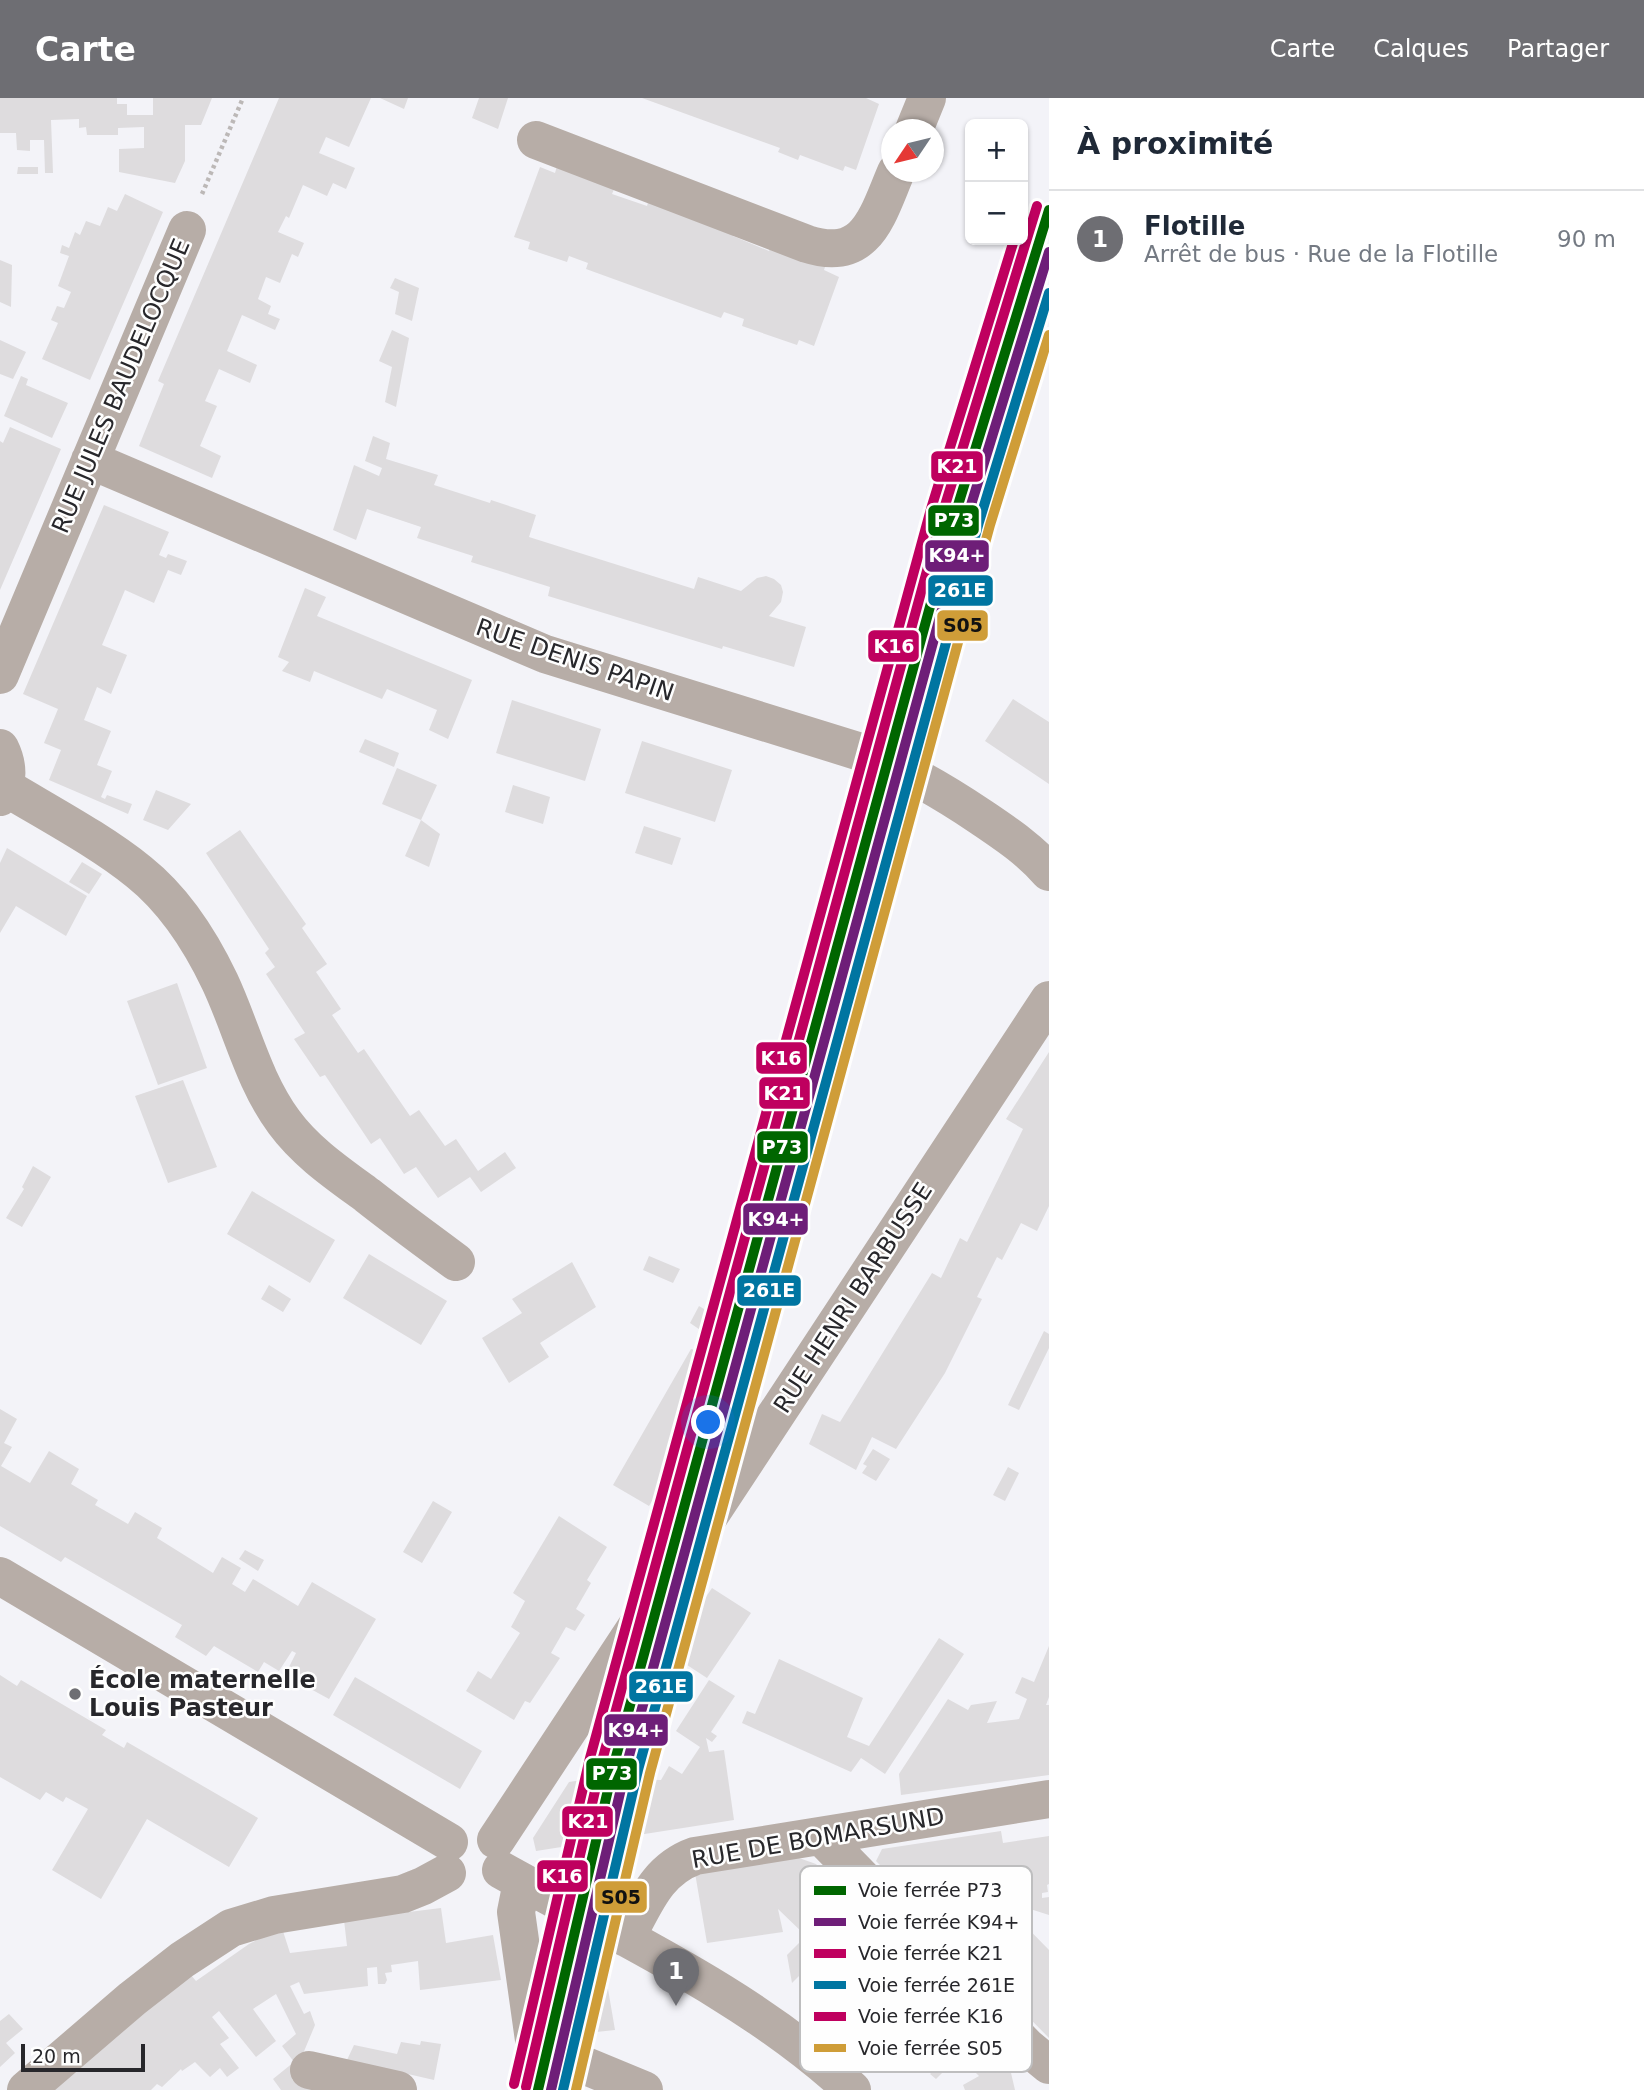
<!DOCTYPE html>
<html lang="fr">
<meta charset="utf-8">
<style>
body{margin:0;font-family:"DejaVu Sans",sans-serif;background:#f6f6f7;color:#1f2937}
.controls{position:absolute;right:21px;top:21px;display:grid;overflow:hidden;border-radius:10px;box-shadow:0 2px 5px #0004}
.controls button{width:63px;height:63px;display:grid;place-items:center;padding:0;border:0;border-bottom:2px solid #e0e1e3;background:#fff;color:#1f2937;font:35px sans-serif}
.compass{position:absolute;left:881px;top:21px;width:63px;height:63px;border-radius:50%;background:#fff;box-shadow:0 2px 5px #0004;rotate:235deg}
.scale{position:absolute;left:21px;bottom:18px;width:124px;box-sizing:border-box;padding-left:7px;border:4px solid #27272b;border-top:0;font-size:19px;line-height:24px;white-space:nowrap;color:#27272b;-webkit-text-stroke:5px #fefefe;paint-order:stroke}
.you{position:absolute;left:709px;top:1325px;width:24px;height:24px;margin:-18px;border:5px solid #fff;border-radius:50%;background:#1a73e8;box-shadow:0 0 0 10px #1a73e833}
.badge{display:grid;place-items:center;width:46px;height:46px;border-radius:50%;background:#6e6e73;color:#fff;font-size:23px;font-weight:700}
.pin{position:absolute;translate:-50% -58px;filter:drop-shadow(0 2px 4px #0008)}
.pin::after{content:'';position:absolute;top:37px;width:24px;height:21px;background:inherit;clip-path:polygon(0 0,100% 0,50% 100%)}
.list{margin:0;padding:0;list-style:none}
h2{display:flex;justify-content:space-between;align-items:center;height:91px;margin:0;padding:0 28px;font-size:30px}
h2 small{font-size:23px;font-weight:400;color:#747a83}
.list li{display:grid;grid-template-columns:46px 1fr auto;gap:21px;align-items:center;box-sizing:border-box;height:98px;padding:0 28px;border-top:2px solid #e0e1e3}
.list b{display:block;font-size:26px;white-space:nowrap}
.list p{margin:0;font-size:23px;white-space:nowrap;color:#747a83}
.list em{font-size:23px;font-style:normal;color:#747a83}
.map{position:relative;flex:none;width:1049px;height:1992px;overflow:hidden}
header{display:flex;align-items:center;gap:42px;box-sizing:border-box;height:98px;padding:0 35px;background:#6e6e73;color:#fff}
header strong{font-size:33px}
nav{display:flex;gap:38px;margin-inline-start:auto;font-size:24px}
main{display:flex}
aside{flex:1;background:#fff}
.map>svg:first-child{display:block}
.building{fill:#dedcde;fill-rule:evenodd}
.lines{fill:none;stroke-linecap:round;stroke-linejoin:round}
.path{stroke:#bcb8b7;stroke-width:4.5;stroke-dasharray:3.5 3.5;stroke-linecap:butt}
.minor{stroke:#b7ada7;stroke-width:38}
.rail-1-casing{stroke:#fefefe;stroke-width:16}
.rail-2-casing{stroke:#fefefe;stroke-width:16}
.rail-3-casing{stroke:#fefefe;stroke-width:16}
.rail-4-casing{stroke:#fefefe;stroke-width:16}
.rail-5-casing{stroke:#fefefe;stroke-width:16}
.rail-6-casing{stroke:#fefefe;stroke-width:16}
.rail-1{stroke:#060;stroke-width:10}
.rail-2{stroke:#6e1e78;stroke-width:10}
.rail-3{stroke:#bf005f;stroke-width:10}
.rail-4{stroke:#0075a1;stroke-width:10}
.rail-5{stroke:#bf005f;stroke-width:10}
.rail-6{stroke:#cf9d38;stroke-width:10}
.poi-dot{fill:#6e6e73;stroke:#fefefe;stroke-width:2.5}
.labels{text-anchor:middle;stroke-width:5;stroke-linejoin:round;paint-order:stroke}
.street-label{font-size:24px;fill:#27272b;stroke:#fefefe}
.poi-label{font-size:24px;font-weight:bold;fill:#27272b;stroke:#fefefe;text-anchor:start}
.key{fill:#fefefe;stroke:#bebebf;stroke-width:2}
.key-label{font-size:19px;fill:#27272b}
.line-badge{stroke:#fefefe;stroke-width:2.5}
.badge-label{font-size:19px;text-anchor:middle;font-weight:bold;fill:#fff}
.pale-badge-label{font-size:19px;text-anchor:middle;font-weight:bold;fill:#111}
</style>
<header>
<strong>Carte</strong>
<nav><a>Carte</a><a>Calques</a><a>Partager</a></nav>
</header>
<main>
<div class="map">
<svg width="1049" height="1992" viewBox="0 0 1049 1992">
<rect width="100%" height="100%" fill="#f3f3f8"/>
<!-- building -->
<path class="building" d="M0,0h117v6h10v11h26v-17h59l-11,27h-16v36l-10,22 -56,-11v-23l25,-1v-21l-26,1v7h-31l-1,-8 -7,1v-9l-28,1 2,53h-8l-1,-33h-14v11l-13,-1 -1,-17h-16z
M279,0h92l-22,49 -23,-10 -7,16 36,15 -9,21 -13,-6 -6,13 -24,-11 -14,33 -3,-2 -8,16 26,11 -6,14 -6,-3 -12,29 -14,-6 -8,22 13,7 -3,8 12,5 -5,11 -33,-15 -15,36 30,14 -7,18 -31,-14 -14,32 12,5 -17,40 21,10 -9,22 -73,-32 25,-62 -6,-3z
M380,0h28l-4,11z
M479,0h29l-10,31 -26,-11z
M642,0h224l13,6 -23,66 -11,-4 -2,5 -43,-16 -2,5 -20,-8 2,-4z
M557,68l58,21 -3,7 35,12 2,-7 85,31 -1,6 36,15 2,-6 55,19 -2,6 15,7 -25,69 -15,-6 -2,5 -55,-19 2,-7 -20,-7 -3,6 -135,-49 2,-6 -19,-7 -2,6 -39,-13 2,-7 -16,-5 26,-70 15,6z
M18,69h20v7h-21z
M125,96l38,18 -73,168 -48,-21 16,-36 -7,-3 6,-14 7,2 7,-16 -13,-6 11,-30 -9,-3 2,-8 7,3 6,-16 5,3 6,-14 14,5 8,-19 9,4z
M0,162l12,5 -1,42 -11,-5z
M395,180l24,10 -7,33 -17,-7 4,-22 -9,-4z
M392,232l17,8 -13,69 -11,-5 7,-35 -13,-6z
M0,242l26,12 -13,27 -13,-5z
M21,278l7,3 -2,6 42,18 -16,35 -48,-22z
M10,329l51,22 -61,141v-149l3,2z
M373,338l17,7 -4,16 52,16 -4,10 56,18 1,-3 45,15 -7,22 165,52 4,-12 43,14 16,-13 9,-2 8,3 7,6 2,7 -2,10 -12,14 37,11 -12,40 -71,-21 -1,3 -174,-53 2,-9 -79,-25 2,-6 -56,-18 4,-11 -54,-18 -11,31 -23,-10 21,-65 25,11 3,-8 -17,-7z
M104,407l65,27 -10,23 7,3 2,-4 19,7 -6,14 -13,-5 -14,33 -29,-13 -23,55 25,10 -16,39 -14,-7 -13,33 27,11 -14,34 15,6 -11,26 4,2 2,-4 25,9 -4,10 -79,-34 12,-30 -17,-7 14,-34 -35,-15z
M305,490l21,9 -9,19 155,64 -24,59 -19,-9 8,-20 -50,-21 -5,10 -68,-28 -4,11 -28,-11 7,-9 -11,-5z
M1013,601l36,23v62l-64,-43z
M512,602l89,29 -16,52 -89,-28z
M365,641l34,14 -5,14 -35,-15z
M642,643l90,29 -17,52 -90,-29z
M397,670l40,17 -16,35 -39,-16z
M513,687l37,12 -7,27 -38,-12z
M156,692l35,14 -23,26 -25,-10z
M421,722l19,14 -11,33 -24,-11z
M644,728l37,12 -9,27 -37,-12z
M240,732l66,94 -4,4 25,36 -11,8 25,37 -9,6 26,38 6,-4 46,67 9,-6 26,36 11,-7 22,32 27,-19 11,16 -35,24 -11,-15 -32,21 -22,-31 -12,7 -24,-36 -9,6 -46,-69 -5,2 -26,-38 11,-6 -39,-59 9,-7 -10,-14 4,-4 -63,-96z
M7,750l80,48 -21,40 -50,-30 -16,27v-70z
M82,764l20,12 -13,20 -20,-12z
M177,885l30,85 -49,17 -31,-84z
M1049,954v154l-12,25 -16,-8 -19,37 -5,-3 -20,40 5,2 -37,74 -49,76 -24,-12 -16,33 -47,-26 13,-30 18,8 92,-149 9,5 19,-40 7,4 56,-113 -17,-10z
M183,982l34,87 -49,16 -33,-87z
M33,1068l18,11 -29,50 -16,-9 18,-29 -2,-2z
M252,1093l83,49 -25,43 -83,-49z
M369,1156l78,47 -26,44 -78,-47z
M649,1158l31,13 -7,14 -30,-13z
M572,1164l24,45 -56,36 9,14 -40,26 -27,-45 40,-25 -10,-14z
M759,1168l33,20 -36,55 -27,-17 -11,18 -28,-19 9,-17 10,6 24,-37 14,9z
M269,1187l22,14 -8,13 -22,-13z
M1044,1233l5,3v14l-30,62 -11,-5z
M691,1251l45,12 -87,145 -36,-21z
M0,1311l17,10 -13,24 8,4 -11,19 29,17 19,-32 30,18 -8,15 27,16 -3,5 33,19 7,-12 27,16 -5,10 56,35 9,-16 19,11 -9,16 13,8 8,-13 45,27 14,-24 64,37 -47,80 -44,-24 11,-22 -4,-2 -13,20 -15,-9 -6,10 -44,-26 -8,10 -31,-19 7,-12 -117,-68 -4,5 -61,-36z
M873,1351l17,10 -14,22 -14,-8 5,-7 -4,-2z
M1008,1369l11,6 -14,28 -12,-6z
M433,1403l19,11 -30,51 -19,-11z
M559,1418l48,31 -20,33 4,3 -15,26 9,6 -10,16 -9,-4 -15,26 9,5 -30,45 -5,-2 -11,19 -48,-29 12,-20 13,8 29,-46 -9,-6 14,-26 -12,-8z
M245,1452l19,10 -6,11 -19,-12z
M712,1490l39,25 -44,65 -43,-28 10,-14 4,2z
M939,1540l25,16 -79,120 -24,-16 -10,14 -109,-49 5,-12 8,3 24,-55 84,39 -16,39 22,9z
M1049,1548v51l-3,8h3v70l-148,20 -2,-21 49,-75 20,11 3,-5 26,-4 -10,22 32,-4 8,-20 -12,-6 7,-16 12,5z
M0,1577l17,11 4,-6 85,50 -4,5 22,13 3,-6 131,76 -29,49 -82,-48 -46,80 -49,-29 36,-61 -22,-12 -3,5 -17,-10 -6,8 -40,-23z
M355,1579l127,74 -22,38 -127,-74z
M709,1582l26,16 -24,36 6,4 -5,6 -6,-4 3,14 15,-2 10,70 -198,31 -3,-13 36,-56 53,-8 1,5 38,1 8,-14 13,8 18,-27 -24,-16z
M1001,1733l2,12 46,-7v48l-2,1 1,7 -6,1v5l7,-1v18l-47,-15 3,-3 -3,-19 -25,2 -11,11 23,22 12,-12 48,49v88l-136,-138 6,-6 -1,-8 -15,3 -27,-28 6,-12zM957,1770l2,13 -6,-3 -8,8 -8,-8 3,-3 5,2v-8z
M799,1760l17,6 107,109 -39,40 -32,-31 -3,4 -17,-17 4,-5 -13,-12 -31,31 -5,-28 19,-19 -28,-27 5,23 -76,11 -12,-70z
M441,1810l5,35 47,-8 8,45 -81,10 -2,-29 -27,4 1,7 -7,1 2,7 -2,4h-7l-1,-17 -10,1 1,18 -64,8 -5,-12 -9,4 14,28 6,-3 5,14 -23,55 41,10h-52l-8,-11 21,-17 -12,-16 14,-12 -20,-40 -23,15 23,32 -20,16 -37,-46 -7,6 17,21 -9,6 19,24 -12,9 -7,-9 -10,9 -15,-15 -13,9 -1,-2 -19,18 -5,-3 -6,6h-99l133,-122 11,13 53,-37 33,-16 8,25 57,-7 -3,-26z
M607,1885l8,47 -66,7 -11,-43z
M940,1892l68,70 7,30h-50l-2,-5 16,-9 -25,-25 -11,10 -8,-8 -13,12 -5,-5 12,-12 -23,-24z
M9,1916l14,15 -17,14 9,10 -15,14v-46z
M421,1943l20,3 -7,36 -87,-20 7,-15 43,9 4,-12 19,3z
M943,1963l6,5 -13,13 -6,-5z"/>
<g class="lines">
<!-- path -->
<path class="path" d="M202,96l41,-96"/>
<!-- minor -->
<path class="minor" d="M914,32l13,-32
M536,42l271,104c60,19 70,-28 89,-72
M90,362l455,194 322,100c41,17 77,38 114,63 25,17 48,32 68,55
M0,577l187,-445
M0,650c8,16 9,32 0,49
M5,689c43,26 96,54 134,85 35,28 62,70 81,110 22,47 33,98 64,140 22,30 53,51 83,73 29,23 59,45 89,67
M0,1478l449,266
M822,1739l205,210 22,18
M496,1742l553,-840
M501,1772c120,67 250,126 351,220
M522,1784l-6,30 25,178
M626,1840c19,-34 30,-68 69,-82l354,-57
M535,1947l109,45
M309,1972l89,20
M26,1992l106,-91 50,-39 49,-32 43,-13 129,-21 20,-8 24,-13"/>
<!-- rail-1 casing -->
<g class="rail-1-casing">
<path id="rail-1" d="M538,1992l76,-326 341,-1249 94,-305"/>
</g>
<!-- rail-2 casing -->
<g class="rail-2-casing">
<path id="rail-2" d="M551,1992l75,-323 341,-1249 82,-266"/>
</g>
<!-- rail-3 casing -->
<g class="rail-3-casing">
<path id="rail-3" d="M526,1989l76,-326 341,-1249 94,-306"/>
</g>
<!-- rail-4 casing -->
<g class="rail-4-casing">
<path id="rail-4" d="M563,1992l75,-320 341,-1248 70,-229"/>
</g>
<!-- rail-5 casing -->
<g class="rail-5-casing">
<path id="rail-5" d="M514,1986l76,-326 341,-1249 83,-269"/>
</g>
<!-- rail-6 casing -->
<g class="rail-6-casing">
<path id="rail-6" d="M576,1992l74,-317 340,-1248 59,-190"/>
</g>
<!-- rail-1 -->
<use href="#rail-1" class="rail-1"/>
<!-- rail-2 -->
<use href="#rail-2" class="rail-2"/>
<!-- rail-3 -->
<use href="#rail-3" class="rail-3"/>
<!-- rail-4 -->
<use href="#rail-4" class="rail-4"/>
<!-- rail-5 -->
<use href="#rail-5" class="rail-5"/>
<!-- rail-6 -->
<use href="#rail-6" class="rail-6"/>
</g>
<!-- markers -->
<circle class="poi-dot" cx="75" cy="1596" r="7"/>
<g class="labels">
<!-- street labels -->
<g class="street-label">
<text transform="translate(121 288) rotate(-67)" y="8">RUE JULES BAUDELOCQUE</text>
<text transform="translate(575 562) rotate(19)" y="8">RUE DENIS PAPIN</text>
<text transform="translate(853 1200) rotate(-57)" y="8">RUE HENRI BARBUSSE</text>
<text transform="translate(818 1740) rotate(-10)" y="8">RUE DE BOMARSUND</text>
</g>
<!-- poi labels -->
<g class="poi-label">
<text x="89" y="1590">École maternelle<tspan x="89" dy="28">Louis Pasteur</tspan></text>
</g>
</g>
<!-- legend -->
<rect x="800" y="1768" width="232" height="206" rx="10" class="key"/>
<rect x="814" y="1788" width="32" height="9" fill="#060"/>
<rect x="814" y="1820" width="32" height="8" fill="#6e1e78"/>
<rect x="814" y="1851" width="32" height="9" fill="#bf005f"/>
<rect x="814" y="1883" width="32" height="8" fill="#0075a1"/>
<rect x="814" y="1914" width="32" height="9" fill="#bf005f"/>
<rect x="814" y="1946" width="32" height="8" fill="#cf9d38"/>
<g class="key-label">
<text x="858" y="1799">Voie ferrée P73</text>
<text x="858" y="1831">Voie ferrée K94+</text>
<text x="858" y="1862">Voie ferrée K21</text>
<text x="858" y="1894">Voie ferrée 261E</text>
<text x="858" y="1925">Voie ferrée K16</text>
<text x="858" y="1957">Voie ferrée S05</text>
</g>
<g class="line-badge">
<rect x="930" y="352" width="54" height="33" rx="7" fill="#bf005f"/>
<rect x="927" y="406" width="53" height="33" rx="7" fill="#060"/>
<rect x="924" y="441" width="66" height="34" rx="7" fill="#6e1e78"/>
<rect x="927" y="476" width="67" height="33" rx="7" fill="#0075a1"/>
<rect x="936" y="511" width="53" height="33" rx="7" fill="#cf9d38"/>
<rect x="867" y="531" width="53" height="34" rx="7" fill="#bf005f"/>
<rect x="755" y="943" width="53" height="34" rx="7" fill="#bf005f"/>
<rect x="758" y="978" width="53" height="34" rx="7" fill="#bf005f"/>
<rect x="756" y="1032" width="53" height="34" rx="7" fill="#060"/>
<rect x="742" y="1104" width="67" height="34" rx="7" fill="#6e1e78"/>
<rect x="736" y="1176" width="66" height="33" rx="7" fill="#0075a1"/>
<rect x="628" y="1572" width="66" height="33" rx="7" fill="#0075a1"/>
<rect x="603" y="1615" width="66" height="34" rx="7" fill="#6e1e78"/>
<rect x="585" y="1659" width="53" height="34" rx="7" fill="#060"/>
<rect x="561" y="1707" width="53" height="33" rx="7" fill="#bf005f"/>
<rect x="536" y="1761" width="53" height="34" rx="7" fill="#bf005f"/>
<rect x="594" y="1782" width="54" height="34" rx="7" fill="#cf9d38"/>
</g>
<g class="badge-label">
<text x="957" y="375">K21</text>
<text x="954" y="429">P73</text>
<text x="957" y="464">K94+</text>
<text x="960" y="499">261E</text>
<text x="894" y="555">K16</text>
<text x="781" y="967">K16</text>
<text x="784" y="1002">K21</text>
<text x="782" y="1056">P73</text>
<text x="776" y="1128">K94+</text>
<text x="769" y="1199">261E</text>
<text x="661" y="1595">261E</text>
<text x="636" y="1639">K94+</text>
<text x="612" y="1682">P73</text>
<text x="588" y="1730">K21</text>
<text x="562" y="1785">K16</text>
</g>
<g class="pale-badge-label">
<text x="963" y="534">S05</text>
<text x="621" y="1806">S05</text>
</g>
</svg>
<div class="controls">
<button>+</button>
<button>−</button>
</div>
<svg class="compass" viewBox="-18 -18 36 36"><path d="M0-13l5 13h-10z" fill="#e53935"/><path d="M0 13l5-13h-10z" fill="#747a83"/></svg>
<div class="scale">20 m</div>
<div class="you"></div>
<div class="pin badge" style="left:676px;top:1908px">1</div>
</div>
<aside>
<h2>À proximité<small></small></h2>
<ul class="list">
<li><span class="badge">1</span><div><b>Flotille</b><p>Arrêt de bus · Rue de la Flotille</p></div><em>90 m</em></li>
</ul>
</aside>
</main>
